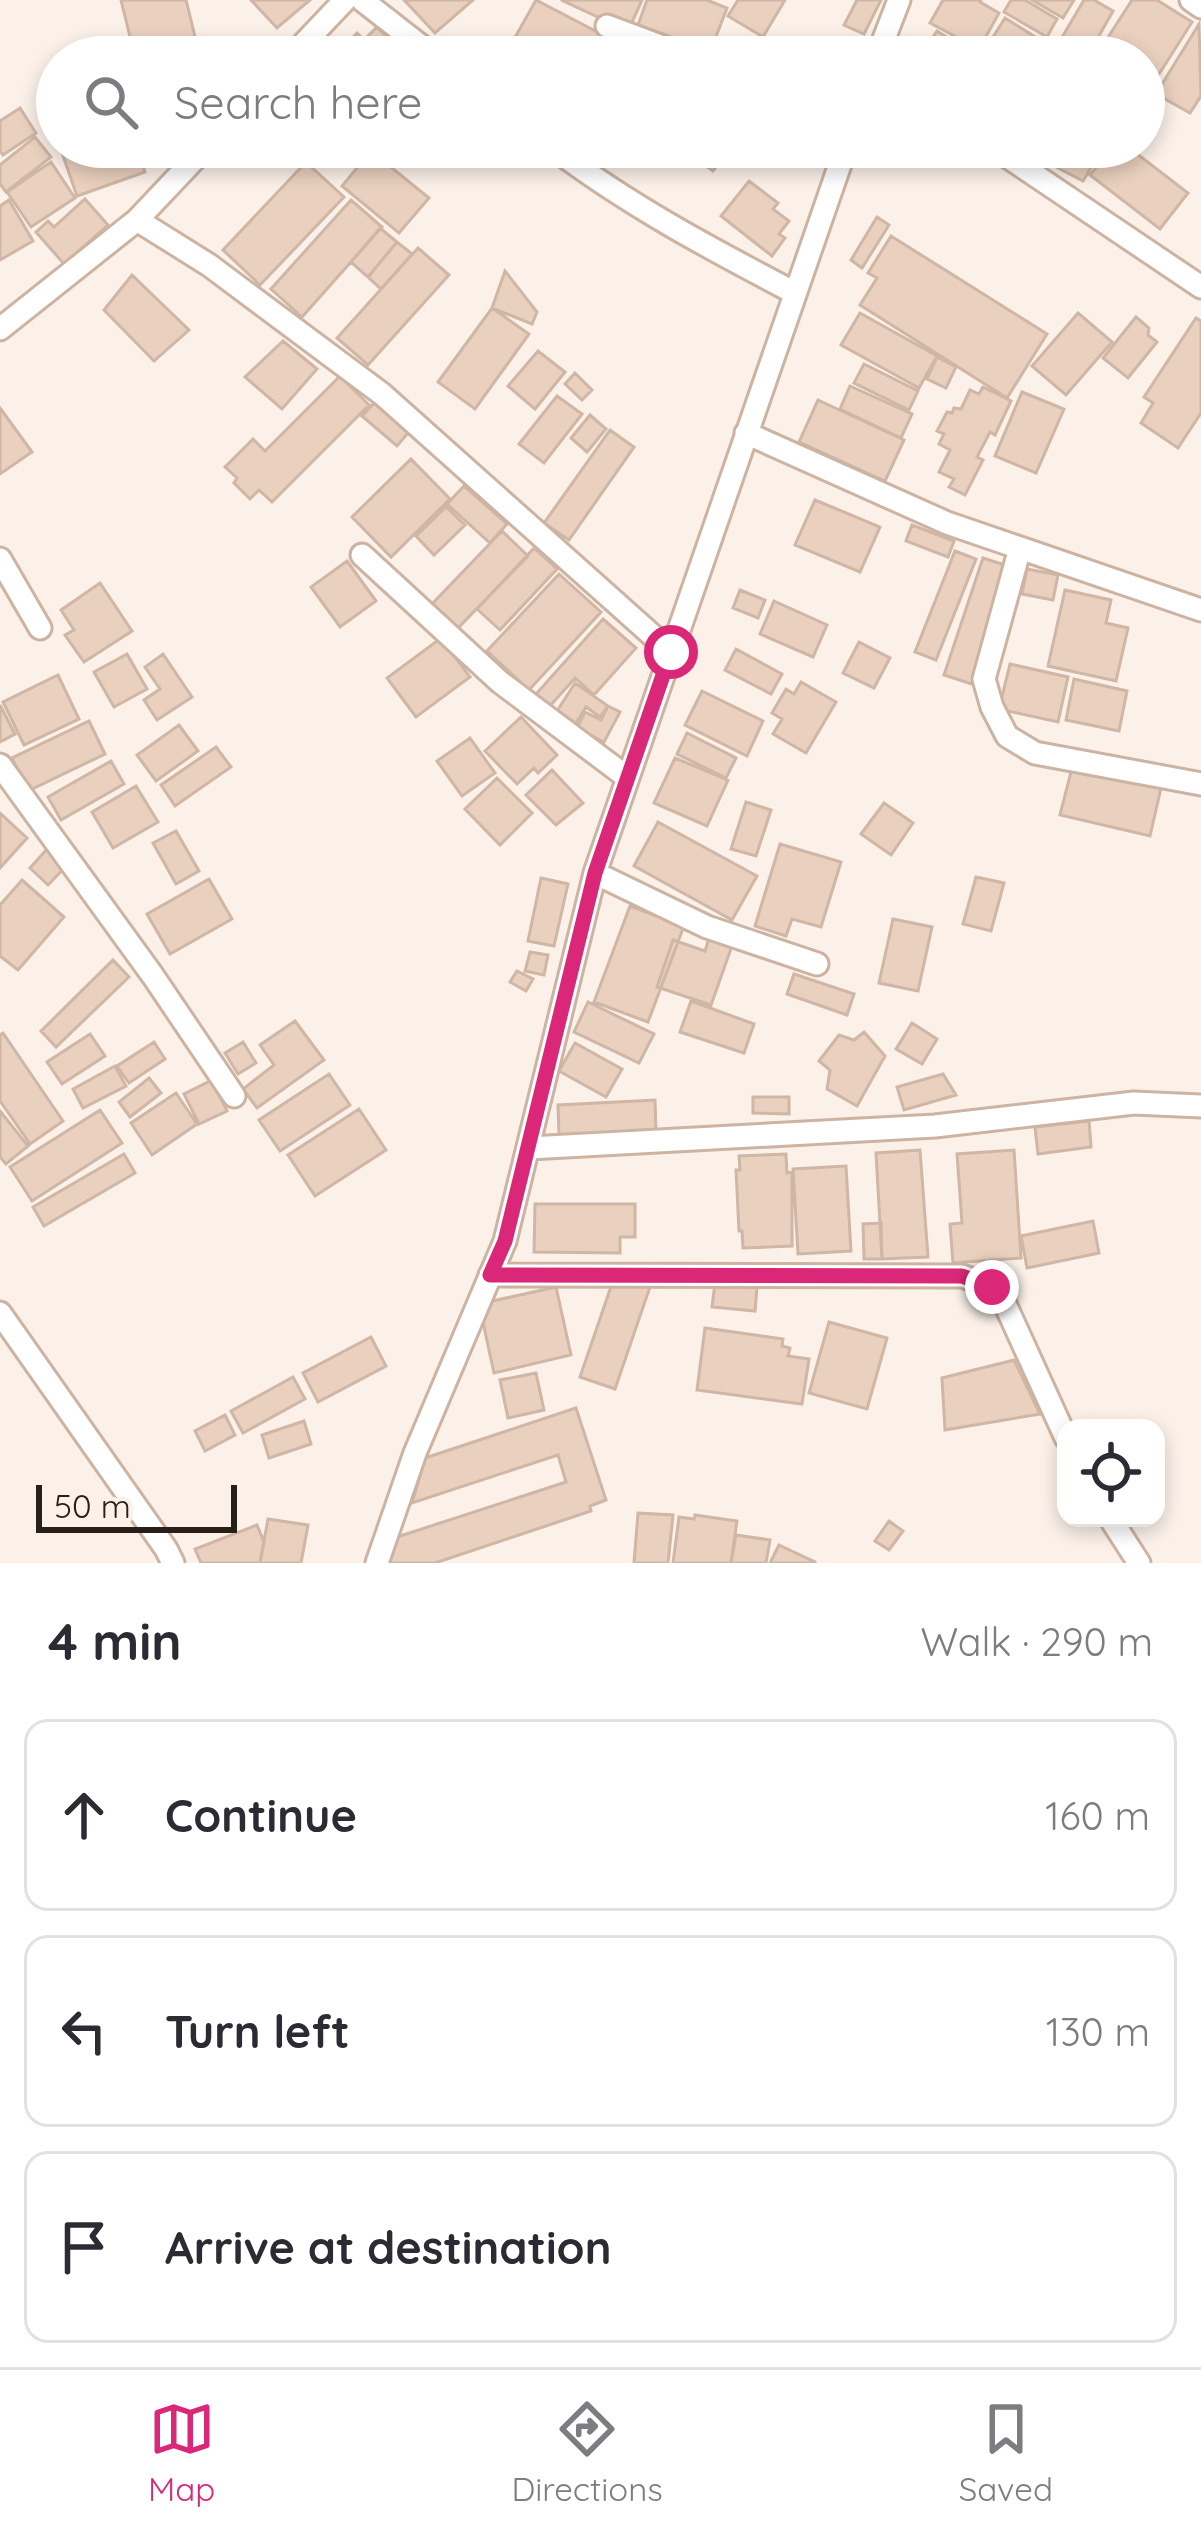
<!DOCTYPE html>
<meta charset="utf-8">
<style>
body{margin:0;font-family:Quicksand,sans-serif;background:#f2f2f3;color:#2b2b33}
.controls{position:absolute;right:36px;bottom:36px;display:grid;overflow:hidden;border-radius:24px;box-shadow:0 6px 18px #0003}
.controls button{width:108px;height:108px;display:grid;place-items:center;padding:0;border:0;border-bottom:3px solid #e1e1e2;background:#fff;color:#2b2b33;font:60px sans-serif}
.scale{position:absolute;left:36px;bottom:30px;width:201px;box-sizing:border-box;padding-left:12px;border:6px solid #281f18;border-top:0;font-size:33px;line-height:42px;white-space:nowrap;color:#281f18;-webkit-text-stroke:9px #fbf1e9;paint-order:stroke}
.stop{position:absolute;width:36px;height:36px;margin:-27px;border:9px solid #db2777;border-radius:50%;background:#fff}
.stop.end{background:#db2777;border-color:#fff;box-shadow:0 3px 12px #0008}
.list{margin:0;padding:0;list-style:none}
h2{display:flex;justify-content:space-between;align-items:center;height:156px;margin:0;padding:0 48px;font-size:51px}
h2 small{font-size:39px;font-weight:400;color:#7c7c81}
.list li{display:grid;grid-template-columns:78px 1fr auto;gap:36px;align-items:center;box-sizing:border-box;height:192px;margin:0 24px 24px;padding:0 24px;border:3px solid #e1e1e2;border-radius:24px}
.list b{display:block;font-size:45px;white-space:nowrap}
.list em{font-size:39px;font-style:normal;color:#7c7c81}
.icon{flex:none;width:66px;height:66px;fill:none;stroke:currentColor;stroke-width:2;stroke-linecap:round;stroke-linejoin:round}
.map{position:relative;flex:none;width:1201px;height:1563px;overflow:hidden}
.search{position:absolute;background:#fff;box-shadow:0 6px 18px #0003;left:36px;right:36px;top:36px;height:132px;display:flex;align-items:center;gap:30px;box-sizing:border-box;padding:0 42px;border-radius:66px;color:#7c7c81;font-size:45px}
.sheet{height:804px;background:#fff}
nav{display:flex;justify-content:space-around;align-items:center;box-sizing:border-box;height:168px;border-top:3px solid #e1e1e2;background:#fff;font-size:33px;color:#7c7c81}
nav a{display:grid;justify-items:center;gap:6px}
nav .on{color:#db2777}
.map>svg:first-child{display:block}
.building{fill:#ead0be;stroke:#cfb6a5;stroke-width:3}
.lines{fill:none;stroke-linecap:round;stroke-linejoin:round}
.street-casing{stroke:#ccb3a2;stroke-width:27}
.street{stroke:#fff;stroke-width:21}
.route{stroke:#db2777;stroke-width:15}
</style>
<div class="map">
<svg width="1201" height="1563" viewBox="0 0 1201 1563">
<rect width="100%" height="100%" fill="#fbf1e9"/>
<!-- building -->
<path class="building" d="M121,0h65l14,57h-65z
M251,0h59l-33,28z
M404,0h69l-38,33z
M536,0l69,36 -12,21h-89z
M561,0h81l-14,31z
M647,0h60l20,8 -17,44 -72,-27z
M738,0h47l-22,37 -35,-21z
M857,0h24l-17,34 -20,-9z
M943,0h38l-1,2 19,11 -20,36 -49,-26z
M1011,0h14l32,19 -10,18 -43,-25z
M1032,0h42l-11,18z
M1084,0h10l19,11 -26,46h-9l-21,-11z
M1132,0h25l35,22 -43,68 -5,-3v-30l-48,-1z
M1005,18l48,30 -6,9h-57l-7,-4z
M1199,24l2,72 -11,17 -34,-19z
M377,27l28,30h-62l-5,-5 19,-19 7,7z
M937,31l38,24 -1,2h-54z
M20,108l16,25 -33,22 -3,-4v-30z
M35,137l16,20 -45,35 -6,-8v-19z
M60,147h77l8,25 -68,24z
M688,147h43l-18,24 -28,-20z
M1070,147h33l-20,34 -25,-13z
M1112,147h16l60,46 -28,36 -70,-54z
M371,151l58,47 -30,35 -57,-47z
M51,162l24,36 -44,29 -24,-35z
M306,162l38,35 -84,88 -37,-35z
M749,181l29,22 -5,6 16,12 -10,13 6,4 -13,18 -51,-40z
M85,199l23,26 -44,39 -28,-32 12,-11 6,6z
M9,200l24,41 -33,19v-54z
M351,200l31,27 -80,90 -31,-28z
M877,217l12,8 -27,43 -11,-8z
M380,228l17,14 -29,35 -17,-15z
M891,236l156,98 -40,64 -147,-93 17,-27 -9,-5z
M397,242l15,12 -31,35 -13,-12z
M418,248l31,27 -81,90 -31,-27z
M505,271l32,41 -5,12 -40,-16z
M132,275l57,55 -35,31 -50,-51z
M492,308l37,26 -54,75 -37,-27z
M860,313l77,43 -18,32 -78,-43z
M1078,313l34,29 -46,53 -34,-29z
M1136,317l13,11 -1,7 9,7 -29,36 -25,-20z
M1196,318l5,3v92l-23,35 -37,-25 12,-20 -9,-6z
M283,341l34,28 -35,40 -37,-32z
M538,351l27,21 -30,37 -27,-23z
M937,357l19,10 -10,21 -19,-9z
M864,364l54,27 -9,19 -55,-27z
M575,373l17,17 -10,10 -17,-16z
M340,376l29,29 -97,97 -13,-12 -9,9 -16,-16 3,-5 -12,-11 28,-28 12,12z
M850,386l62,28 -11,24 -61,-29z
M983,387l28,14 -16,34 -5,-3 -13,25 6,3 -18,35 -16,-8 5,-8 -15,-7 11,-22 -11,-6 5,-10 -7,-3 10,-19 5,1 2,-5 7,1 9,-19 9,4z
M1022,392l42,17 -28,64 -41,-17z
M557,396l25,18 -38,49 -25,-19z
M818,400l86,40 -19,41 -86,-39z
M374,403l35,29 -12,14 -35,-30z
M0,408l32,44 -32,22z
M590,415l16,14 -19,23 -16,-14z
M610,430l24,17 -65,93 -25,-17z
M411,459l39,40 -59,58 -39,-40z
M464,486l43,38 -17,19 -43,-39z
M815,500l65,27 -20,45 -65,-27z
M446,507l19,18 -31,30 -18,-19z
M912,525l42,16 -6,16 -42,-16z
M502,531l26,25 -72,74 -25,-25z
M534,548l23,21 -57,61 -23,-21z
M955,551l21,8 -40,101 -21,-8z
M983,558l28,9 -39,117 -28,-9z
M347,561l29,40 -36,26 -29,-40z
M1027,569l31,6 -5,25 -31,-6z
M559,574l42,38 -72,78 -42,-39z
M100,583l32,48 -48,31 -19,-27 9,-5 -13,-20z
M740,590l25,10 -7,18 -25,-10z
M1065,590l46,10 -5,23 22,5 -12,53 -68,-15z
M774,601l53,24 -14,32 -53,-23z
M603,619l33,29 -42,47 -19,-17 -25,28 -14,-12z
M441,638l29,39 -54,40 -29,-39z
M859,642l31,16 -16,30 -31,-15z
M736,649l46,25 -11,20 -46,-24z
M127,654l20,35 -33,18 -20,-35z
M163,654l29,43 -35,23 -13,-20 16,-11 -15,-22z
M1010,664l58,13 -10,45 -59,-13z
M58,675l21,44 -55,26 -21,-43z
M1074,679l53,12 -8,40 -53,-11z
M801,682l35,20 -30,51 -33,-19 9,-15 -10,-6 14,-24 8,5z
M575,683l33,23 -8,11 -14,-10 -10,16 -19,-12z
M702,691l61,30 -16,35 -62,-31z
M0,705l15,29 -15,8z
M608,706l12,6 -16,30 -27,-14 8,-16 16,8z
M521,717l36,38 -19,18 -4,-5 -17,16 -32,-33z
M89,721l16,33 -77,37 -16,-33z
M179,725l19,26 -42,30 -19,-26z
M687,733l49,25 -10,20 -49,-24z
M470,738l25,35 -33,23 -25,-35z
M216,747l15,20 -56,39 -14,-21z
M675,758l53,22 -21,46 -53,-23z
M111,761l13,23 -63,36 -13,-23z
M1072,768l89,20 -11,48 -90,-21z
M552,770l31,33 -27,22 -30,-30z
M497,778l35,35 -32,32 -35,-36z
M136,786l22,36 -45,26 -21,-36z
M746,802l25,8 -15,46 -25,-7z
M884,803l29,20 -22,32 -30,-21z
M0,813l27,25 -27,30z
M658,822l99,54 -25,44 -98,-54z
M176,831l23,40 -23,13 -23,-41z
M780,844l61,18 -20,65 -29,-8 -6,17 -31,-10z
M48,848l19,17 -19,20 -18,-17z
M976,877l28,6 -13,48 -28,-7z
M541,878l27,6 -14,62 -26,-5z
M209,879l23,40 -62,35 -23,-40z
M22,880l42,37 -46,53 -18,-14v-51z
M630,906l54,20 -36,96 -54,-20z
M893,919l39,8 -14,64 -39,-8z
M710,935l23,8 -22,62 -54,-18 16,-47 32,11z
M530,952l18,3 -4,20 -19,-4z
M113,960l16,17 -73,70 -15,-16z
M517,971l16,8 -7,12 -16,-9z
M794,974l60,20 -7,21 -60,-21z
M691,1001l63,23 -10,29 -64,-21z
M588,1002l66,32 -15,29 -65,-31z
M295,1021l29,39 -67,48 -14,-19 31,-24 -14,-20z
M912,1023l25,16 -15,25 -26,-15z
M864,1032l21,24 -28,50 -30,-17 3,-19 -11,-9 20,-26 15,5z
M3,1033l60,88 -33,23 -30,-43v-66z
M90,1034l15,22 -43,28 -15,-22z
M154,1042l11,17 -36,24 -12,-17z
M243,1042l13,21 -18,11 -13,-21z
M575,1043l47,26 -16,28 -47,-26z
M115,1066l11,20 -43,22 -10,-19z
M329,1074l21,31 -70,46 -21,-31z
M943,1074l13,21 -52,15 -7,-23z
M149,1078l12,15 -31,24 -11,-15z
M212,1080l15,31 -28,13 -15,-30z
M176,1093l21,31 -45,31 -21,-32z
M753,1097h36v17l-36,-1z
M655,1100l1,30 -97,5 -1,-30z
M359,1109l27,41 -71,46 -27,-41z
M100,1110l22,33 -90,58 -22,-34z
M0,1111l28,35 -22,18 -6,-7z
M1089,1121l2,26 -53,7 -3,-27z
M920,1150l8,107 -46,2 -6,-106z
M1014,1150l7,108 -68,5 -3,-39 12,-1 -5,-69z
M124,1154l11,19 -91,53 -11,-19z
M786,1154l1,19 5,-1v74l-49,2 -1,-17h-3l-3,-61h4l-1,-14z
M846,1166l5,85 -53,3 -5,-85z
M535,1204h100v33h-15v16l-86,-1z
M1093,1221l6,32 -72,15 -6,-32z
M881,1223l1,36h-18l-1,-35z
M615,1275l35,12 -35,102 -35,-12z
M715,1283l42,4 -2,24 -43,-4z
M556,1287l15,68 -77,18 -15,-69z
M829,1322l58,16 -20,71 -58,-16z
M705,1328l78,11 -1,7 8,2 -2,8 21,3 -7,45 -105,-14z
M371,1337l15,29 -68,36 -15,-29z
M1014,1360l26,54 -95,16 -3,-52z
M536,1373l8,37 -36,8 -8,-38z
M293,1377l12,22 -62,34 -12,-22z
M576,1408l30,92 -16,6 1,5 -156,52h-46l5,-25 172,-56 -8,-27 -146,48 13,-45z
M225,1415l10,20 -30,16 -10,-20z
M304,1421l7,23 -42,14 -7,-23z
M638,1513l35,2 -5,48h-34z
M695,1515l42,6 -6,42h-58l6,-46 15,2z
M268,1519l40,6 -7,38h-41z
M889,1521l14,10 -14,19 -14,-9z
M257,1525l7,17 -4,21h-59l-6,-14z
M736,1535l34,5 -4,23h-35z
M779,1545l36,17v1h-45z"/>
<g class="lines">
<!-- street casing -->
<g class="street-casing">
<path id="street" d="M362,0l73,57
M1191,0l10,7
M607,26l83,31
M291,57l54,-57
M877,57l22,-57
M552,147c76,58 159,102 243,146
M993,147l208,140
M137,220l72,45 173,129 289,258
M0,329l137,-109 69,-73
M746,433l201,90 254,87
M1020,548l-36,131 8,28 15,29 28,17 166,31
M362,555l138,127 128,96
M0,559l40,69
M0,765l153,211 81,120
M595,873l112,54 110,37
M529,1148l406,-22 199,-23 67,3
M490,1275l472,1 30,11 13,17 61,134
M0,1313l166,236 7,14
M1110,1518l29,45
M377,1563l38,-110 90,-212 90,-368 251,-726"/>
</g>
<!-- street -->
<use href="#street" class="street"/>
</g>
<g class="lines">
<!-- route -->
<path class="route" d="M671,652l-76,221 -90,368 -15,34 472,1 30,11"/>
</g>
</svg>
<div class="controls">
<button><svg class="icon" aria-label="locate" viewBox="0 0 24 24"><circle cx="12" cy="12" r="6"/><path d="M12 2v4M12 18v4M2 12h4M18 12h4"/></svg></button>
</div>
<div class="scale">50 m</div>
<div class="stop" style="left:671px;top:652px"></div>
<div class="stop end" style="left:992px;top:1287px"></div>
<div class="search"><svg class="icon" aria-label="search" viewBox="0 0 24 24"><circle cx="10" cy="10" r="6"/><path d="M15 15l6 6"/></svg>Search here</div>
</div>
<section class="sheet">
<h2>4 min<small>Walk · 290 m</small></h2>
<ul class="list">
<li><svg class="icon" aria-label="ahead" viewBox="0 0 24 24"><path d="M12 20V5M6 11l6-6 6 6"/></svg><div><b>Continue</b></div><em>160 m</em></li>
<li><svg class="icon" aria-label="left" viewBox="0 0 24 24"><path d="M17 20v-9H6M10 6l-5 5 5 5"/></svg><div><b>Turn left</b></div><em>130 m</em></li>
<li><svg class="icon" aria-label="arrive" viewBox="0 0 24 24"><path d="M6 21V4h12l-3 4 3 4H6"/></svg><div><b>Arrive at destination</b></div></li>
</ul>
</section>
<nav>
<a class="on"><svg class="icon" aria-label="map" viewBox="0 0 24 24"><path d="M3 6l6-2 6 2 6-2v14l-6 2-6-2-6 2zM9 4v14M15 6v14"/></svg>Map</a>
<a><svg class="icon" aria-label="directions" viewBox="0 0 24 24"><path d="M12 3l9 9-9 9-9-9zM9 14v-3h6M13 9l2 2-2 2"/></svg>Directions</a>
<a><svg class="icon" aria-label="saved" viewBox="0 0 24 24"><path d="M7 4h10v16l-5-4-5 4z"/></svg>Saved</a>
</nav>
